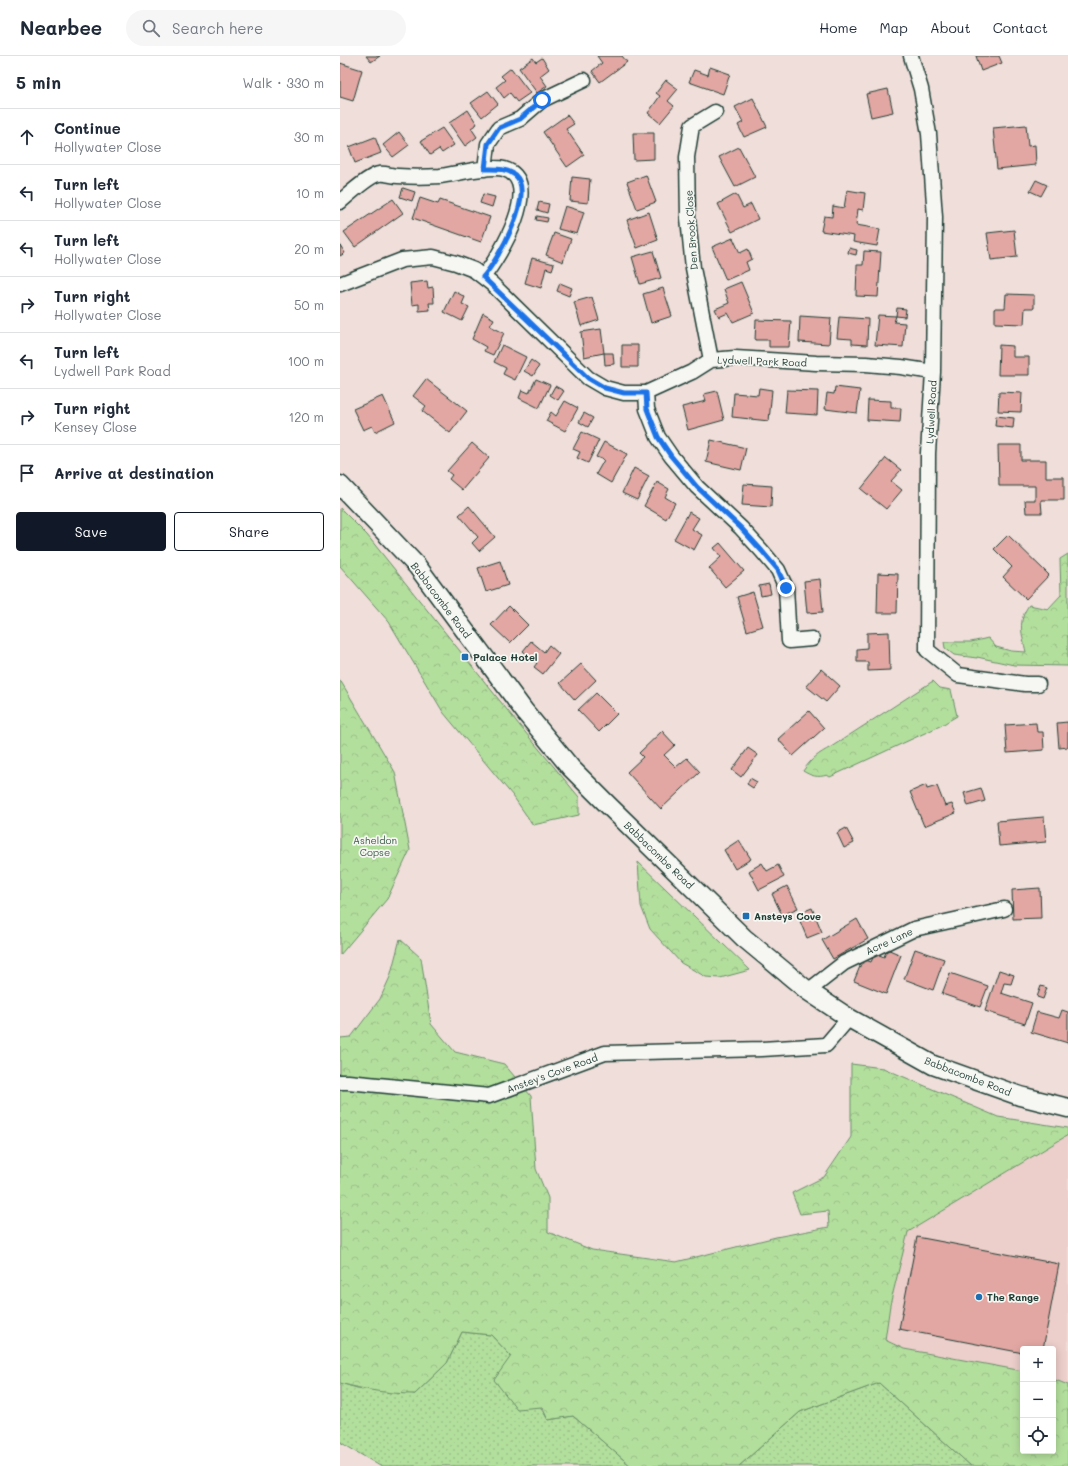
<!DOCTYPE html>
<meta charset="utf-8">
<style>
body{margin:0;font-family:Mali,sans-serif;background:#f6f6f7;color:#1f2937}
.controls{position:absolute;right:12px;bottom:12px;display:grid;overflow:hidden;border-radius:4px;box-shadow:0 2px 10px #0003}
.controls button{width:36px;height:36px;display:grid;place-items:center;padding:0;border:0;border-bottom:1px solid #e0e1e3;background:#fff;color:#1f2937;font:20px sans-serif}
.stop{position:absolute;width:12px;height:12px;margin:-9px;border:3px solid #1a73e8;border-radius:50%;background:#fff}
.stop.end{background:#1a73e8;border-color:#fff;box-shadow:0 1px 4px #0008}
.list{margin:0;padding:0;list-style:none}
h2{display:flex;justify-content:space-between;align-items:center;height:52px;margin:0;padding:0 16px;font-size:17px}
h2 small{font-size:13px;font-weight:400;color:#747a83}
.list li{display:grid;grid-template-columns:26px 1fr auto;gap:12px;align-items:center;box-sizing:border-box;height:56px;padding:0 16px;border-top:1px solid #e0e1e3}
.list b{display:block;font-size:15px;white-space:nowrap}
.list p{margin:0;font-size:13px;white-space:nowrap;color:#747a83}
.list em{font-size:13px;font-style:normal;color:#747a83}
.actions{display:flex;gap:8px;padding:12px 16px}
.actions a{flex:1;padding:9px 0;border:1px solid #111827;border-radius:4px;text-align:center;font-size:14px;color:#111827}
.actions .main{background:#111827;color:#fff}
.icon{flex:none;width:22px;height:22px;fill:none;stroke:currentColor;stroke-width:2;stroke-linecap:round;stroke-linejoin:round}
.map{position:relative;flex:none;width:728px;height:1410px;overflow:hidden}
header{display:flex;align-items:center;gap:24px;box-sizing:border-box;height:56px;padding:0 20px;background:#fff;border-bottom:1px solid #e0e1e3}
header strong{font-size:19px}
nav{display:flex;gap:22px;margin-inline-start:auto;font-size:14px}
.search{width:280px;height:36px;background:#f6f6f7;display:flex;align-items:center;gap:10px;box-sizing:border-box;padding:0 14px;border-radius:22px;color:#747a83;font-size:15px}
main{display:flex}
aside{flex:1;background:#fff}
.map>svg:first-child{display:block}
.built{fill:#ecceca}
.grass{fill:url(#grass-dots);stroke:#698e68}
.forest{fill:url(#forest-crowns);stroke:#698e68}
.building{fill:#e2a7a3;stroke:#1f3d34}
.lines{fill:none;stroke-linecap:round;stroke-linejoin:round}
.minor-casing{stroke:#1f3d34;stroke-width:17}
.major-casing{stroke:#1f3d34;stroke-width:21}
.minor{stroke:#f6f6f2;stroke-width:14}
.major{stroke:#f6f6f2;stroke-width:18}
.route{stroke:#1a73e8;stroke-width:5}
.poi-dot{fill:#1f6fb2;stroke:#f6f6f2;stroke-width:1.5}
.labels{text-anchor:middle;stroke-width:3.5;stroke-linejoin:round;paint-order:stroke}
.street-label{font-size:10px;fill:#1f3d34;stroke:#f6f6f2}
.poi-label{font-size:10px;font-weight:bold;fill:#1f3d34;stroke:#f6f6f2;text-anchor:start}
.park-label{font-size:10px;fill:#3d5d49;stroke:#f6f6f2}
</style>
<header>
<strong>Nearbee</strong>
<div class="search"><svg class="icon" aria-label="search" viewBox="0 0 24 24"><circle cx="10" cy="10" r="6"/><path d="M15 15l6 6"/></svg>Search here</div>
<nav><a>Home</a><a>Map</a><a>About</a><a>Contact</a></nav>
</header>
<main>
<aside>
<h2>5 min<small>Walk · 330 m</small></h2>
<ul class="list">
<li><svg class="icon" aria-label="ahead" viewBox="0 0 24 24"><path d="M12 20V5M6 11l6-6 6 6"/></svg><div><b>Continue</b><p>Hollywater Close</p></div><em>30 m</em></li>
<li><svg class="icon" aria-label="left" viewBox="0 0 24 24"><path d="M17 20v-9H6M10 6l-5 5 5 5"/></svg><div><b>Turn left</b><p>Hollywater Close</p></div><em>10 m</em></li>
<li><svg class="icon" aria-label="left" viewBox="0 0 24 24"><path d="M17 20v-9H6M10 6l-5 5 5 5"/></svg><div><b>Turn left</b><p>Hollywater Close</p></div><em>20 m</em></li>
<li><svg class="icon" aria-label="right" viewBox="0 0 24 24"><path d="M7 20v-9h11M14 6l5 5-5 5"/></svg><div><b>Turn right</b><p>Hollywater Close</p></div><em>50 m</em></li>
<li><svg class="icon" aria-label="left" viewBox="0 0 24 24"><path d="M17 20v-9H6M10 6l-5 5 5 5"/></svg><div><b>Turn left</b><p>Lydwell Park Road</p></div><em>100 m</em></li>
<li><svg class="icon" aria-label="right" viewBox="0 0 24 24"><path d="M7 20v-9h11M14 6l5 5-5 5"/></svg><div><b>Turn right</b><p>Kensey Close</p></div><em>120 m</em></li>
<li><svg class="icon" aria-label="arrive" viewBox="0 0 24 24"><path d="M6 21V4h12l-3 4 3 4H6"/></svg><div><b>Arrive at destination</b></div></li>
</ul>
<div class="actions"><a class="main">Save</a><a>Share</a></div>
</aside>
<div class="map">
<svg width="728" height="1410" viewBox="0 0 728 1410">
<defs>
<pattern id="grass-dots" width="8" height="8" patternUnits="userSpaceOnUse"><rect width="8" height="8" fill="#b3df9d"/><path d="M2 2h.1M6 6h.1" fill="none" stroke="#9ac088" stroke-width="1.8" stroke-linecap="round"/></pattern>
<pattern id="forest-crowns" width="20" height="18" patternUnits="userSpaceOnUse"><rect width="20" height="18" fill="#b3df9d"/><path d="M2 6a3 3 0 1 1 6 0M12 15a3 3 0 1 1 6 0" fill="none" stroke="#9ac088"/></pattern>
</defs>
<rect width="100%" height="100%" fill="#f0deda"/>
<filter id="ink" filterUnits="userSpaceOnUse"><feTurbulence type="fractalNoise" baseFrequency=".025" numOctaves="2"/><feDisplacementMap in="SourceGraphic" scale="8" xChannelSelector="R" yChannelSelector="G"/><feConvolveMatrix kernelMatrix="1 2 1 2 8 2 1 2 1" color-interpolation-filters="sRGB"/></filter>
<g filter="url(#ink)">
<!-- built -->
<path class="built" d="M728,1079v250l-15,-6v-30h-30v22l-119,-22 -19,-9 5,-35 18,-73z"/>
<!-- grass -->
<path class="grass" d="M122,1276l29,3 20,21 37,64 25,-4 58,50h-251l-40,-24v-59l17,5 58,6 32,-31z
M539,1327l92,83h-232l61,-54z"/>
<!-- forest -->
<path class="forest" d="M0,452l27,27 153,191 59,71v18l-46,10 -20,-29 -70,-84 -54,-90 -49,-56z
M728,498v112l-54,-1 -37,-8v1l-23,-3 -9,-7 -1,-6h27l17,-4 8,9 15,4 15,1c-4,-18 -9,-30 3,-47l19,4 13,-14 -1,-36z
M0,624l55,92 15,78 -23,49 -47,56z
M593,625l7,7 11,2 6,26 -17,10 -110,51 -3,-2c-9,3 -16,1 -24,-4 9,-13 15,-17 28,-24z
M298,806l112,108 -30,8 -14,-1 -25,-14 -31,-34 -9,-23z
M60,883l21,19 10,66 24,28 49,12 27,32 5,73 12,29v34l44,18 84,12 100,-25 53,-10 -1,-16 -28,3 -8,-21 32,-16 27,-40v-73l32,4 115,49 70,11v7l-160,97 -18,73 -5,35 19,9 119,22v80h30v-72l15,6v81h-97l-92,-83 -79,29 -61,54h-108l-58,-50 -25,4 -6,-13 -25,2 -23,-29 17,-24 -20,-21 -29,-3 -15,31 -32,31c-26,0 -50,-4 -75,-11v-345l11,-1 29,-38 10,-22z"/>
<!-- building -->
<path class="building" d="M26,0h14l-9,6z
M257,0h25l5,6 -27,20 -8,-11 10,-8z
M636,0h23l3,7 -21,8z
M193,2l3,4 6,-4 7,11 -9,7 7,10 -10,7 -18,-25z
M0,7l22,7 -9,31 -13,-4z
M370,11l20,7 -7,20 -34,-12 5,-12 14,5z
M171,12l19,25 -13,9 -7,-9 -6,5 -8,-11 9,-7 -4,-4z
M326,24l12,9 -10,12 6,5 -14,17 -12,-10 12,-17 -4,-3z
M548,33l5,23 -22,5 -5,-23z
M148,35l10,13 -16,13 -11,-14z
M413,42l14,29 -23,10 -6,-12 5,-3 -8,-15z
M128,54l9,14 -6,4 6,9 -12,9 -16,-23z
M227,59l7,9 -8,5 18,26 -17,12 -24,-35z
M686,69l2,21 7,-1 1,20 -39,4 -4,-41z
M102,72l12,17 -12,8 -3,-4 -9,6 -9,-14z
M59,76l10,13 -16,12 -10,-12z
M293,77h21v26l-20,1z
M35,81l6,16 -26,10 -6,-16z
M399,91l16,30 -20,10 -16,-30z
M306,119l10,27 -19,7 -10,-27z
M232,121l18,2 -2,24 -18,-2z
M696,124l11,5 -6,11 -11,-5z
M63,132l12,4 -3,9 -12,-4z
M507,134l18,3 -2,17 -5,-1 -2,16 24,4 -3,17 -24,-4 1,-6 -33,-5 3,-15 8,1 1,-11 11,2z
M143,138l12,3 -3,10 -12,-4z
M396,138l7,14 8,-4 7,15 -26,13 -14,-28z
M80,142l18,6 2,-4 50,17 -9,25 -68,-24z
M53,143l10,14 -48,34 -11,-15z
M199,146l10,2 -2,9 -10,-3z
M225,150l19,6 -7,22 -19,-5z
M309,156l9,28 -21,8 -10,-28z
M197,160l11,2 -1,4 -11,-2z
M674,174l3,27 -26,3 -4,-27z
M214,177l17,6 -8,23 -17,-7z
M393,182l7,15 8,-4 4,10 -6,3 3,8 -23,10 -14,-33z
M0,189l5,8 -5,3z
M509,192l8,2 -1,5 -8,-2z
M313,195l8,27 -21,6 -8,-27z
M524,195l17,1 -3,45 -22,-1 1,-31h6z
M192,202l22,6 -2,6 -6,-2 -5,20 -16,-5z
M87,225l1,7 5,-1 1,16h-5l1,7 -11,1v-7l-7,1 -2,-22z
M401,226l13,31 -21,9 -5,-9 -9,4 -4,-8 14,-6 -5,-14z
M220,227l12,5 -3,8 -12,-5z
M323,232l9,28 -21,7 -8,-29z
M114,235l11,6 -3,7 7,3 -7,14 -18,-9z
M666,238l28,1v13h-9l-1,16 -29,-1v-15h10z
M252,241l7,23 -18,6 -7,-24z
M557,252l9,1 -1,8 -9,-1z
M143,257l11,6 -4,7 14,7 -11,22 -9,-4 2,-4 -14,-8z
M538,259l18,1 -2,6 11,1 -2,24 -28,-2z
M460,260l31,2 -2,26 -30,-2z
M499,261l29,2 -1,26 -15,-1v-5l-15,-1z
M416,264l35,1 -2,26h-20v-7h-14z
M261,273l3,24 -20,4 -3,-25z
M162,289l24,12 -11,23 -12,-6 3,-6 -12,-6z
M282,289h16v22h-16z
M659,289l14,1v11h16v18h-31z
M264,297h9l1,11 -9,1z
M191,304l8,6 -6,10 -9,-5z
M86,323l41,32 -17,22 -28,-22 4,-5 -13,-10z
M196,323l14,6 -11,23 -20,-10 3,-8 7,3z
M215,330l9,5 -6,9 -8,-5z
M495,331l25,3 -3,23 -32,-4 2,-16 7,1z
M419,332l13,2 -3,31 -37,-4 2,-24 24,2z
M447,334l31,1 -1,24 -32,-2z
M377,335l7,29 -36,10 -6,-23 24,-6 -2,-7z
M659,336l23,1 -1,19 -23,-1z
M43,340l12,26 -20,10 -3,-6 -9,4 -10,-21z
M528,344l23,1v7h10l-1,14 -33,-2z
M225,345l13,7 -13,23 -19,-10 5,-9 5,4z
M244,357l9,5 -5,9 -9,-5z
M656,360l18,2 -1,10 -18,-2z
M242,376l17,8 -11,23 -11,-5 3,-6 -7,-3z
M371,384l35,8 -5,22 -35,-8z
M264,386l23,12 -16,29 -15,-9 8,-14 -8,-3z
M132,387l17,15 -27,32 -13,-11 3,-4 -5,-4z
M658,389h23v15h25v17h18v23h-23l1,13h-16l-1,-13h10v-14h-36z
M546,402l15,12 -10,11 11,9 -16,19 -25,-20z
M294,412l15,8 -12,24 -15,-7z
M317,426l12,7 -4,8 10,6 -9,16 -22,-13z
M404,428l28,2 -1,21 -29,-2z
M129,450l26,31 -16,14 -7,-8 6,-6 -19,-22z
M349,456l10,6 -7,11 10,6 -8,15 -20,-11z
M668,479l41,40 -23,24 -23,-22 9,-10 -18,-18z
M380,487l24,28 -19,16 -16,-19 12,-11 -7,-9z
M160,505l8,24 -22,7 -8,-24z
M538,517l20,1 -1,39h-20z
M480,523l3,33 -16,1 -3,-32z
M429,528l2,10 -10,2 -2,-10z
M413,536l10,34 -16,5 -10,-34z
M169,550l19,19 -18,18 -19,-18z
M549,576l1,38 -22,1v-9h-11v-13l10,-1v-15z
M191,585l13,11 5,-7 10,9 -16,20 -9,-7 3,-4 -14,-12z
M241,608l15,16 -21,20 -15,-17z
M481,613l19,17 -14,16 -20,-16z
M256,637l21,21 -18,18 -21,-22z
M469,655l15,17 -31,28 -15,-17z
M728,666v25l-9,1 -2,-25z
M696,667l1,9h6l1,18 -37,3 -2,-28z
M322,675l13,14 -11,10 12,12 11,-9 13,14 -39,37 -34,-37 16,-15 -4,-4z
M408,692l10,7 -17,22 -9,-7z
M410,722l7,4 -4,6 -6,-4z
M586,729l1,4 10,-3 8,20 7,-2 4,9 -32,13 -14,-34z
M641,732l4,13 -17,5 -4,-13z
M704,761l2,25 -47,4 -2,-25z
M506,772l8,15 -10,5 -7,-15z
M399,784l12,19 -16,10 -11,-19z
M422,807l5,8 11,-6 6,12 -25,13 -10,-19z
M447,830l11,22 -16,7 -10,-21z
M700,832l1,30 -28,1 -1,-29z
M472,852l10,24 -15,6 -10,-24z
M517,863l11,20 -35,20 -11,-19z
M547,893l14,6 -15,39 -32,-13 9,-22 8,3 4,-9 9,4z
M575,893l29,10 -11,31 -29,-11z
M659,914l15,5 -3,9 -7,-1 -3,10 31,10 -7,21 -40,-13z
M610,917l38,13 -8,21 -38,-13z
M701,930l6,2 -4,11 -6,-2z
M722,954l6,2v31l-37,-11 6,-20 22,6z
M577,1181l142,27 -16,85h-20v4l-124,-24z"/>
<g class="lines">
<!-- minor casing -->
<g class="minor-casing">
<path id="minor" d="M571,0l10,33 8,45 6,83 -2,155 -5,81 -1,197 31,25 67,9h13
M145,113l3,-25 11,-16 21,-9 22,-19 42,-20
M0,146c8,-7 30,-27 39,-28 6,-1 13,2 19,2 14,1 28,1 42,0 17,-2 49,-11 64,-7 41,12 -5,89 -21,108
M0,228l62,-24 31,-3 23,6 18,7 18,14 96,94 17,10 19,5h22l46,-21 19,-12 24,-2 81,5 50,1 35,3 32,5
M371,304l-18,-92 -5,-50 -1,-61 5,-31 23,-14
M306,337l1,16 11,28 13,19 26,31 44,41 21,23 16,19 8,18 3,53 23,-2
M468,935l36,-28 70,-34 90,-20
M0,1026h8l141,14 116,-43 157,-4 64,-4 23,-27"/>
</g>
<!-- major casing -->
<g class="major-casing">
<path id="major" d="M0,429l77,81 108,146 46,56 37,37 136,133 64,53 41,27 84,47 87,31 48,12"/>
</g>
<!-- minor -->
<use href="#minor" class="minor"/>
<!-- major -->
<use href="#major" class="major"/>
</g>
</g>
<g class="lines" filter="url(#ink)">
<!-- route -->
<path class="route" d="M202,44l-22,19 -21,9 -11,16 -3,25c11,0 21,-1 30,6 21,19 -18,86 -32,102l105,101 17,10 19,5h22l1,16 11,28 13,19 26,31 44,41 21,23 16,19 8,18"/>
</g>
<!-- markers -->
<g class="poi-dot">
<rect x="121" y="597" width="8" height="8" rx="2"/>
<rect x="402" y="856" width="8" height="8" rx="2"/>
<circle cx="639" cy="1241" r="4"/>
</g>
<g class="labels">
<!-- street labels -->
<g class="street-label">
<text transform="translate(351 174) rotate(-94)" y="4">Den Brook Close</text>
<text transform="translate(422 305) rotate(2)" y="4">Lydwell Park Road</text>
<text transform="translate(591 356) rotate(-87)" y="4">Lydwell Road</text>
<text transform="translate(101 544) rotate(53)" y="4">Babbacombe Road</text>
<text transform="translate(319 799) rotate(44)" y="4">Babbacombe Road</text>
<text transform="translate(549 885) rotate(-25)" y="4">Acre Lane</text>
<text transform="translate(212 1017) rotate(-20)" y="4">Anstey's Cove Road</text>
<text transform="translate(628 1020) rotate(21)" y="4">Babbacombe Road</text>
</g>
<!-- poi labels -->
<g class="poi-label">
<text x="133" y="605">Palace Hotel</text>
<text x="414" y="864">Ansteys Cove</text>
<text x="647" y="1245">The Range</text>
</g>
<!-- park labels -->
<g class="park-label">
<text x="35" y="788">Asheldon<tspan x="35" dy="12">Copse</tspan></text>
</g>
</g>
</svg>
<div class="controls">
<button>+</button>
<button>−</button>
<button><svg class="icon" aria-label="locate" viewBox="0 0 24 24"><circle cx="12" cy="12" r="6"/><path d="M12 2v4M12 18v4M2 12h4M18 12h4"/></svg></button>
</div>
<div class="stop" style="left:202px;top:44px"></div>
<div class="stop end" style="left:446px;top:532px"></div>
</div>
</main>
